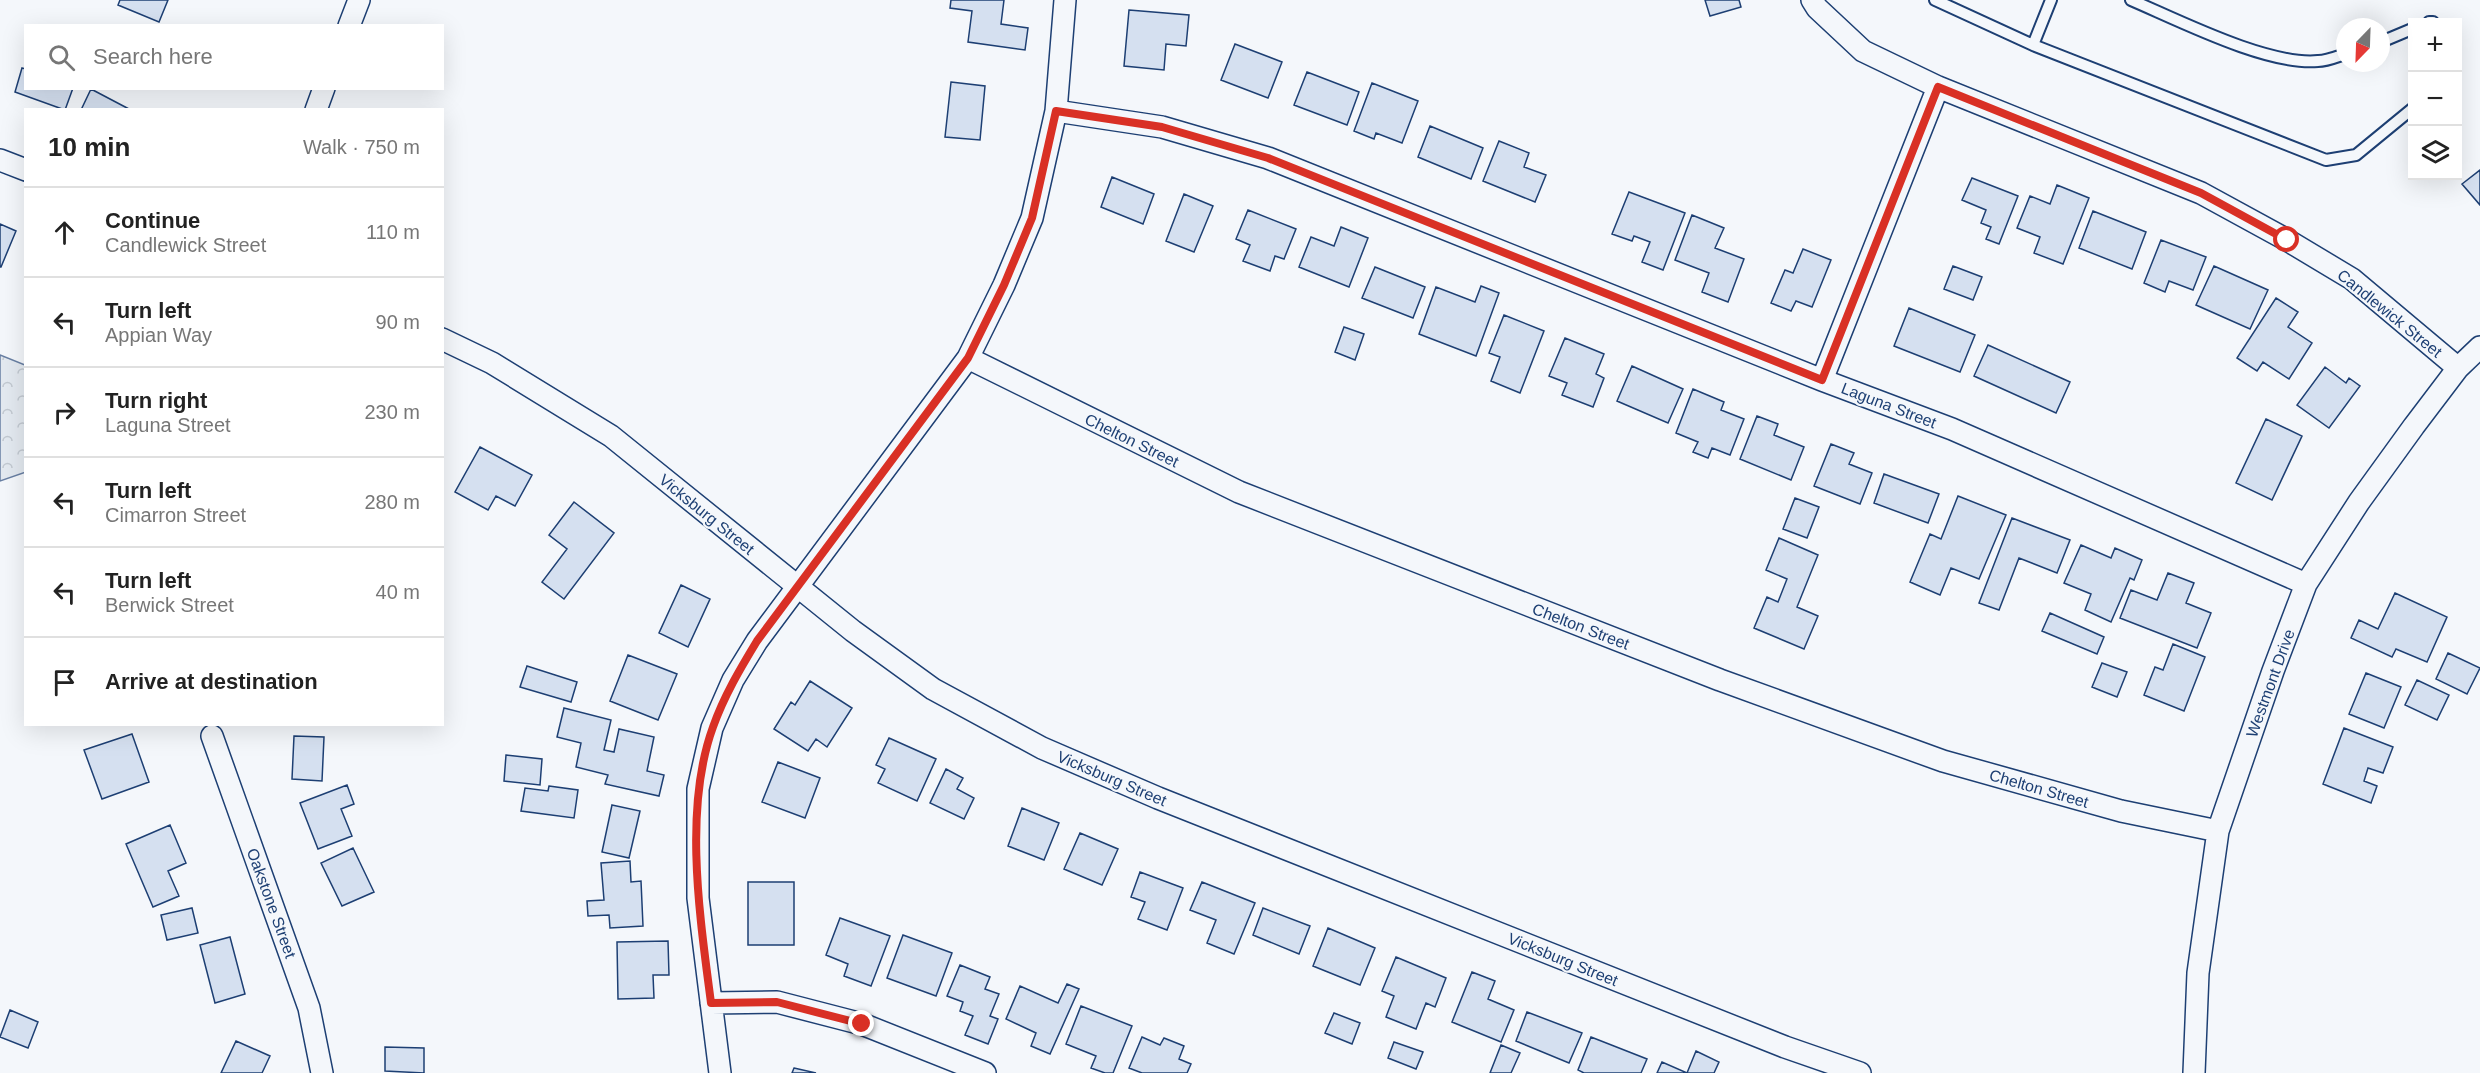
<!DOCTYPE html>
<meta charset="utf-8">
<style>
body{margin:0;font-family:Helvetica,sans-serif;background:#f6f6f6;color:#222}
.controls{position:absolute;right:18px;top:18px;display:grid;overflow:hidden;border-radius:0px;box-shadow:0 6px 24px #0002}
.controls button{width:54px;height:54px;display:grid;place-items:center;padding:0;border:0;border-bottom:2px solid #e0e0e0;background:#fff;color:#222;font:30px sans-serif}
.compass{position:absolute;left:2336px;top:18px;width:54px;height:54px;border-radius:50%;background:#fff;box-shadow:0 6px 24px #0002;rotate:203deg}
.stop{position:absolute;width:18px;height:18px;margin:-14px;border:4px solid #d93025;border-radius:50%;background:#fff}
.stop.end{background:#d93025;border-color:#fff;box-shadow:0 2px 6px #0008}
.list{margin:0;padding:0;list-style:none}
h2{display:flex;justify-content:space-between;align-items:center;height:78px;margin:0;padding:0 24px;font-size:26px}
h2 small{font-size:20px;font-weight:400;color:#767676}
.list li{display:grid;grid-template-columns:39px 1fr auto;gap:18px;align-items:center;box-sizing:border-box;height:90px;padding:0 24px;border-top:2px solid #e0e0e0}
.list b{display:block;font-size:22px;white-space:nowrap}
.list p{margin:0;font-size:20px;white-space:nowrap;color:#767676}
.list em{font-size:20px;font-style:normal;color:#767676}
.icon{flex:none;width:33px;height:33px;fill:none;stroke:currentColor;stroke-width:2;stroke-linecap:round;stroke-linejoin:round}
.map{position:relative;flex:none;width:2480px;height:1073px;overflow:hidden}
.search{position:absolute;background:#fff;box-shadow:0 6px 24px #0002;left:24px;top:24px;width:420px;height:66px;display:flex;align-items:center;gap:15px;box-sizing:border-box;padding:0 21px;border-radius:0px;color:#767676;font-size:22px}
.panel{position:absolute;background:#fff;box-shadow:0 6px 24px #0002;left:24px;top:108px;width:420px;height:618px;border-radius:0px}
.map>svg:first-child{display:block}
.park{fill:url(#park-crowns);stroke:#687fa3;stroke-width:1.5}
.building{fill:#d5e0f0;stroke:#1d3f73;stroke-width:1.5}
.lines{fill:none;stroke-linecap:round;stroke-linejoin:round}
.service-casing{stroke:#1d3f73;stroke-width:14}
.minor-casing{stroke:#1d3f73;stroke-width:24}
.service{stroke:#f4f7fb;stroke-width:10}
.minor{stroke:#f4f7fb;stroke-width:21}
.route{stroke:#d93025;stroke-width:8}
.labels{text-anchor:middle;stroke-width:4.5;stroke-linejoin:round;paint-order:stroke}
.street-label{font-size:16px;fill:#1d3f73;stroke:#f4f7fb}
</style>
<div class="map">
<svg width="2480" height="1073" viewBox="0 0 2480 1073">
<defs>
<pattern id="park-crowns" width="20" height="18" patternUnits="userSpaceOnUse" patternTransform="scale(1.5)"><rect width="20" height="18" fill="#e3e9f0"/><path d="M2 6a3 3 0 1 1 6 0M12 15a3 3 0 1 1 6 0" fill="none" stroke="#c2c9d1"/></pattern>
</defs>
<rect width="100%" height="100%" fill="#f4f7fb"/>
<!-- park -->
<path class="park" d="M0,355l25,10 1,107 -26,9z"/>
<!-- building -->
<path class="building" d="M120,0h48l-9,22 -41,-17z
M951,0h53l-3,24 27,4 -3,22 -57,-8 4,-31 -22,-3z
M1705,0h34l2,7 -31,9z
M1129,10l60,5 -3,31 -20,-2 -2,26 -40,-4z
M1235,44l47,18 -14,36 -47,-18z
M22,68l4,1v19h47l-8,22 -50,-18z
M1307,72l52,20 -12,33 -53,-20z
M951,82l34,4 -5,54 -35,-3z
M1372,83l46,18 -16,42 -26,-10 -2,6 -20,-8z
M91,89l38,20 -48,1z
M1430,126l53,22 -12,31 -53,-22z
M1499,141l30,12 -5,14 22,8 -11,27 -52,-21z
M2480,170v35l-18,-21z
M1112,177l42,17 -11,30 -42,-17z
M1972,178l46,18 -19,48 -13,-5 5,-12 -10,-4 5,-13 -24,-10z
M2057,185l32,13 -26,66 -29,-11 6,-16 -23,-9 13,-32 20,8z
M1629,192l56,21 -22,57 -21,-8 8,-20 -16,-6 -2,5 -20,-7z
M1184,194l29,12 -19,46 -28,-11z
M1248,210l48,19 -12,30 -9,-3 -5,15 -27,-10 7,-16 -14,-6z
M2093,211l53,21 -14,37 -53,-21z
M1692,215l32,13 -9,20 29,11 -16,43 -26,-10 7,-19 -34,-13z
M0,224l16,7 -15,36h-1z
M1341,227l27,11 -19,49 -50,-20 12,-30 23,9z
M2161,240l45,17 -13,33 -24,-9 -4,11 -21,-9z
M1803,249l28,11 -19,47 -16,-6 -5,10 -20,-8 14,-33 8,3z
M1953,266l29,11 -9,23 -29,-11z
M2214,266l54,24 -18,39 -54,-24z
M1375,267l50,20 -12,31 -51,-20z
M1481,286l18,7 -23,63 -57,-22 17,-47 39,15z
M2276,298l22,14 -10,15 24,16 -23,36 -26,-17 -6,9 -20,-13z
M1909,308l66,27 -15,37 -66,-26z
M1504,315l40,16 -24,62 -29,-12 9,-24 -11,-4z
M1344,327l20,7 -9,26 -20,-8z
M1565,338l39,16 -8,20 8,4 -11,29 -31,-12 5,-12 -18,-7z
M1988,345l82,37 -14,31 -82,-37z
M1632,366l51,23 -15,34 -51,-22z
M2325,367l21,16 3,-5 11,8 -31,42 -32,-23z
M1693,389l31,13 -3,8 23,9 -14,36 -18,-7 -4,10 -15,-6 5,-10 -22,-9z
M1757,416l21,8 -4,11 30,12 -13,33 -51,-21z
M2266,419l36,17 -30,64 -36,-17z
M1831,444l23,9 -5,11 23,9 -12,31 -46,-18z
M480,447l52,28 -17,31 -19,-10 -8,14 -33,-18z
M1884,474l55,20 -11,29 -54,-20z
M1958,496l48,19 -27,64 -28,-11 -11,27 -30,-13 20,-48 11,5z
M1795,498l24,9 -12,31 -24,-9z
M574,502l40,31 -50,66 -22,-17 25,-33 -18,-14z
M2012,518l58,22 -13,33 -38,-15 -20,52 -20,-7z
M1779,538l39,17 -21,52 21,9 -14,33 -50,-21 13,-31 11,5 9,-23 -21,-9z
M2081,545l30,13 4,-10 27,12 -8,20 -4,-2 -19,44 -26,-12 6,-16 -27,-11z
M2168,573l26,10 -8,20 25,10 -14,35 -77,-30 11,-28 26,10z
M681,585l29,14 -22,48 -29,-14z
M2395,593l52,24 -20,45 -31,-13 -4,8 -41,-19 8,-18 19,9z
M2050,613l54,24 -7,17 -55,-23z
M2173,644l32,13 -21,54 -40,-16 11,-28 8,3z
M2448,653l32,15 -13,26 -31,-15z
M628,655l49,19 -19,46 -48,-19z
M2102,663l25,9 -10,25 -25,-10z
M527,666l50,16 -6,20 -51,-15z
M2366,673l35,14 -17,41 -35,-14z
M2417,680l32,15 -12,25 -32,-15z
M810,681l42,27 -25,39 -11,-8 -8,12 -34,-22 17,-27 4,3z
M564,708l47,12 -7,30 10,2 5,-23 35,8 -7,34 17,4 -5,21 -54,-12 3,-9 -32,-8 5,-24 -24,-6z
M2344,728l49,19 -10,26 -15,-5 -4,13 13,5 -6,17 -48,-19z
M132,734l17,48 -47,17 -18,-49z
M294,736l30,1 -2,44 -30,-2z
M889,738l47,21 -19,42 -39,-18 7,-14 -9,-4z
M506,755l36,4 -2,26 -36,-4z
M778,762l42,16 -15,40 -43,-16z
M946,769l17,9 -6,11 17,9 -10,21 -34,-16z
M347,785l7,19 -13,5 11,27 -34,13 -18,-46z
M549,786l29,4 -4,28 -53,-7 4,-23 23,3z
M612,805l28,6 -11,47 -27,-6z
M1022,808l37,15 -15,37 -36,-14z
M170,825l16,38 -18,8 11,25 -26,11 -27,-63z
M1080,833l38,16 -16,36 -38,-16z
M353,848l21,44 -32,14 -21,-43z
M630,861l1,21 10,-1 2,45 -33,2 -1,-13 -21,1 -1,-15 17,-1 -3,-37z
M1140,872l43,16 -16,42 -29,-11 7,-17 -14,-5z
M748,882h46v63h-46z
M1202,882l53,21 -21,51 -27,-11 9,-23 -26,-10z
M192,908l6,25 -31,7 -6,-25z
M1263,908l47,18 -11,28 -46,-19z
M840,918l50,18 -19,50 -27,-10 4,-12 -22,-9z
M1328,928l47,20 -15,37 -47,-19z
M903,935l49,18 -16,43 -49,-18z
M230,937l15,57 -30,9 -15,-58z
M668,941l1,34h-16l1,23 -36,1 -1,-57z
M1396,957l50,21 -11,29 -9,-4 -10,26 -30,-12 8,-21 -12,-5z
M960,965l30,12 -5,12 14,5 -9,22 8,3 -10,25 -23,-9 8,-19 -13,-5 3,-9 -16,-6z
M1472,972l23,9 -7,18 26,11 -13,32 -49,-20z
M1067,984l12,5 -29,65 -19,-8 5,-13 -30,-14 14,-33 38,17z
M1081,1006l51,20 -19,47h-8l-14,-5 5,-12 -30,-12z
M10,1010l28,12 -10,26 -28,-11z
M1527,1012l55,21 -13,30 -53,-22z
M1334,1013l26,10 -8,21 -27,-11z
M1142,1037l18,8 4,-7 20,8 -5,13 12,5 -4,9h-45l-13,-5z
M1591,1037l56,22 -6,14h-57l-6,-3z
M236,1041l34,15 -8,17h-41z
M1394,1042l29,10 -7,17 -28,-11z
M1501,1045l19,8 -9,20h-21z
M385,1047l39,1v25l-39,-2z
M1696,1051l23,11 -5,11h-57l5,-11 25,11z
M794,1068l22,5h-24z"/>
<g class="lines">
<!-- service casing -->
<g class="service-casing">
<path id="service" d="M1935,0l98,45 293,115 30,-5 56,-46
M2131,0c47,20 137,66 187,61 9,0 18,-4 27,-7
M2429,22h4
M2381,42l31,-13
M2033,45l18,-45"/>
</g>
<!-- minor casing -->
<g class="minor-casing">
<path id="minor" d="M1812,0l5,8 46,43 75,36 263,106 86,47 65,39 106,89
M349,26l10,-26
M316,110l8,-22
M1056,111l106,16 106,31 554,222 130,49 354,155
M0,160l26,10
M442,339l50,24 119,73 242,195 80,58 109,59 116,50 627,249 75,26
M968,358l271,134 481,188 223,81 178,50 97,20
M1822,380l116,-293
M212,736l97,272 13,65
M711,1003l66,-1 85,22 123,49
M720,1073l-22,-175v-109l14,-61 21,-48 24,-39 211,-283 36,-73 28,-67 24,-107 9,-111
M2194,1073l4,-100 20,-142 55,-160 33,-87 53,-82 55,-76 44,-58 22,-21"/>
</g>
<!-- service -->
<use href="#service" class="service"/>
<!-- minor -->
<use href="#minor" class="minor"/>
</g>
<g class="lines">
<!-- route -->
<path class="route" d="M862,1024l-85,-22 -66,1c-11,-85 -28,-194 2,-276 11,-31 27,-58 44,-86l211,-283 36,-73 28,-67 24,-107 106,16 106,31 554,222 116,-293 263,106 86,47"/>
</g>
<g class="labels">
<!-- street labels -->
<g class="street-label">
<text transform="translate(2390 313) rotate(39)" y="6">Candlewick Street</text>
<text transform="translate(1889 405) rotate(21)" y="6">Laguna Street</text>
<text transform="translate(1132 440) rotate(26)" y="6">Chelton Street</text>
<text transform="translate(707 514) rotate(39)" y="6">Vicksburg Street</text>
<text transform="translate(1581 626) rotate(21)" y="6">Chelton Street</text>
<text transform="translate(2270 683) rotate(-70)" y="6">Westmont Drive</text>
<text transform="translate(1112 778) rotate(23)" y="6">Vicksburg Street</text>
<text transform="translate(2039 788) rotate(16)" y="6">Chelton Street</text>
<text transform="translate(272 903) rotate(70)" y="6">Oakstone Street</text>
<text transform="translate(1563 959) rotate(22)" y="6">Vicksburg Street</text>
</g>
</g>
</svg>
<div class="controls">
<button>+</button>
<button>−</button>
<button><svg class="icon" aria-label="layers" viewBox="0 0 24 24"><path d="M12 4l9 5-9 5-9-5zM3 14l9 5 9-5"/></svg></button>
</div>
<svg class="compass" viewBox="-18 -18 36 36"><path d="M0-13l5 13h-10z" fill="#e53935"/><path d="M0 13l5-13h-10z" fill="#767676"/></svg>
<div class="stop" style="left:2287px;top:240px"></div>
<div class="stop end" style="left:862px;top:1024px"></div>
<div class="search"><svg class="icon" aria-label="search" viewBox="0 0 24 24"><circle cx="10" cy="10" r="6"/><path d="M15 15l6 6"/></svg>Search here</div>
<section class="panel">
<h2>10 min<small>Walk · 750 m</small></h2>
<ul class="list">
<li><svg class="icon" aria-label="ahead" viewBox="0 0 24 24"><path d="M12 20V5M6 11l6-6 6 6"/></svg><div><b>Continue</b><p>Candlewick Street</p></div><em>110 m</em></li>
<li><svg class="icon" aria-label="left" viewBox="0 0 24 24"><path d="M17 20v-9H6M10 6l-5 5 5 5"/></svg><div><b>Turn left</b><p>Appian Way</p></div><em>90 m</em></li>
<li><svg class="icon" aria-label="right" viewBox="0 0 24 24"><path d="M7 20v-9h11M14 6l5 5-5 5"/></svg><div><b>Turn right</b><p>Laguna Street</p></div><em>230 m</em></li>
<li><svg class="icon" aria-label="left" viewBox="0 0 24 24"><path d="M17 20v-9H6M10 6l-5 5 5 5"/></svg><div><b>Turn left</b><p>Cimarron Street</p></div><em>280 m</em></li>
<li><svg class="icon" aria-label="left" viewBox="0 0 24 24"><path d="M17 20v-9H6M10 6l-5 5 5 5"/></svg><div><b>Turn left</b><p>Berwick Street</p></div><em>40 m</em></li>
<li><svg class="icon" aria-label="arrive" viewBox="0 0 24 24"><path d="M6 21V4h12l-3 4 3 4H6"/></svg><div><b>Arrive at destination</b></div></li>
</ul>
</section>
</div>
